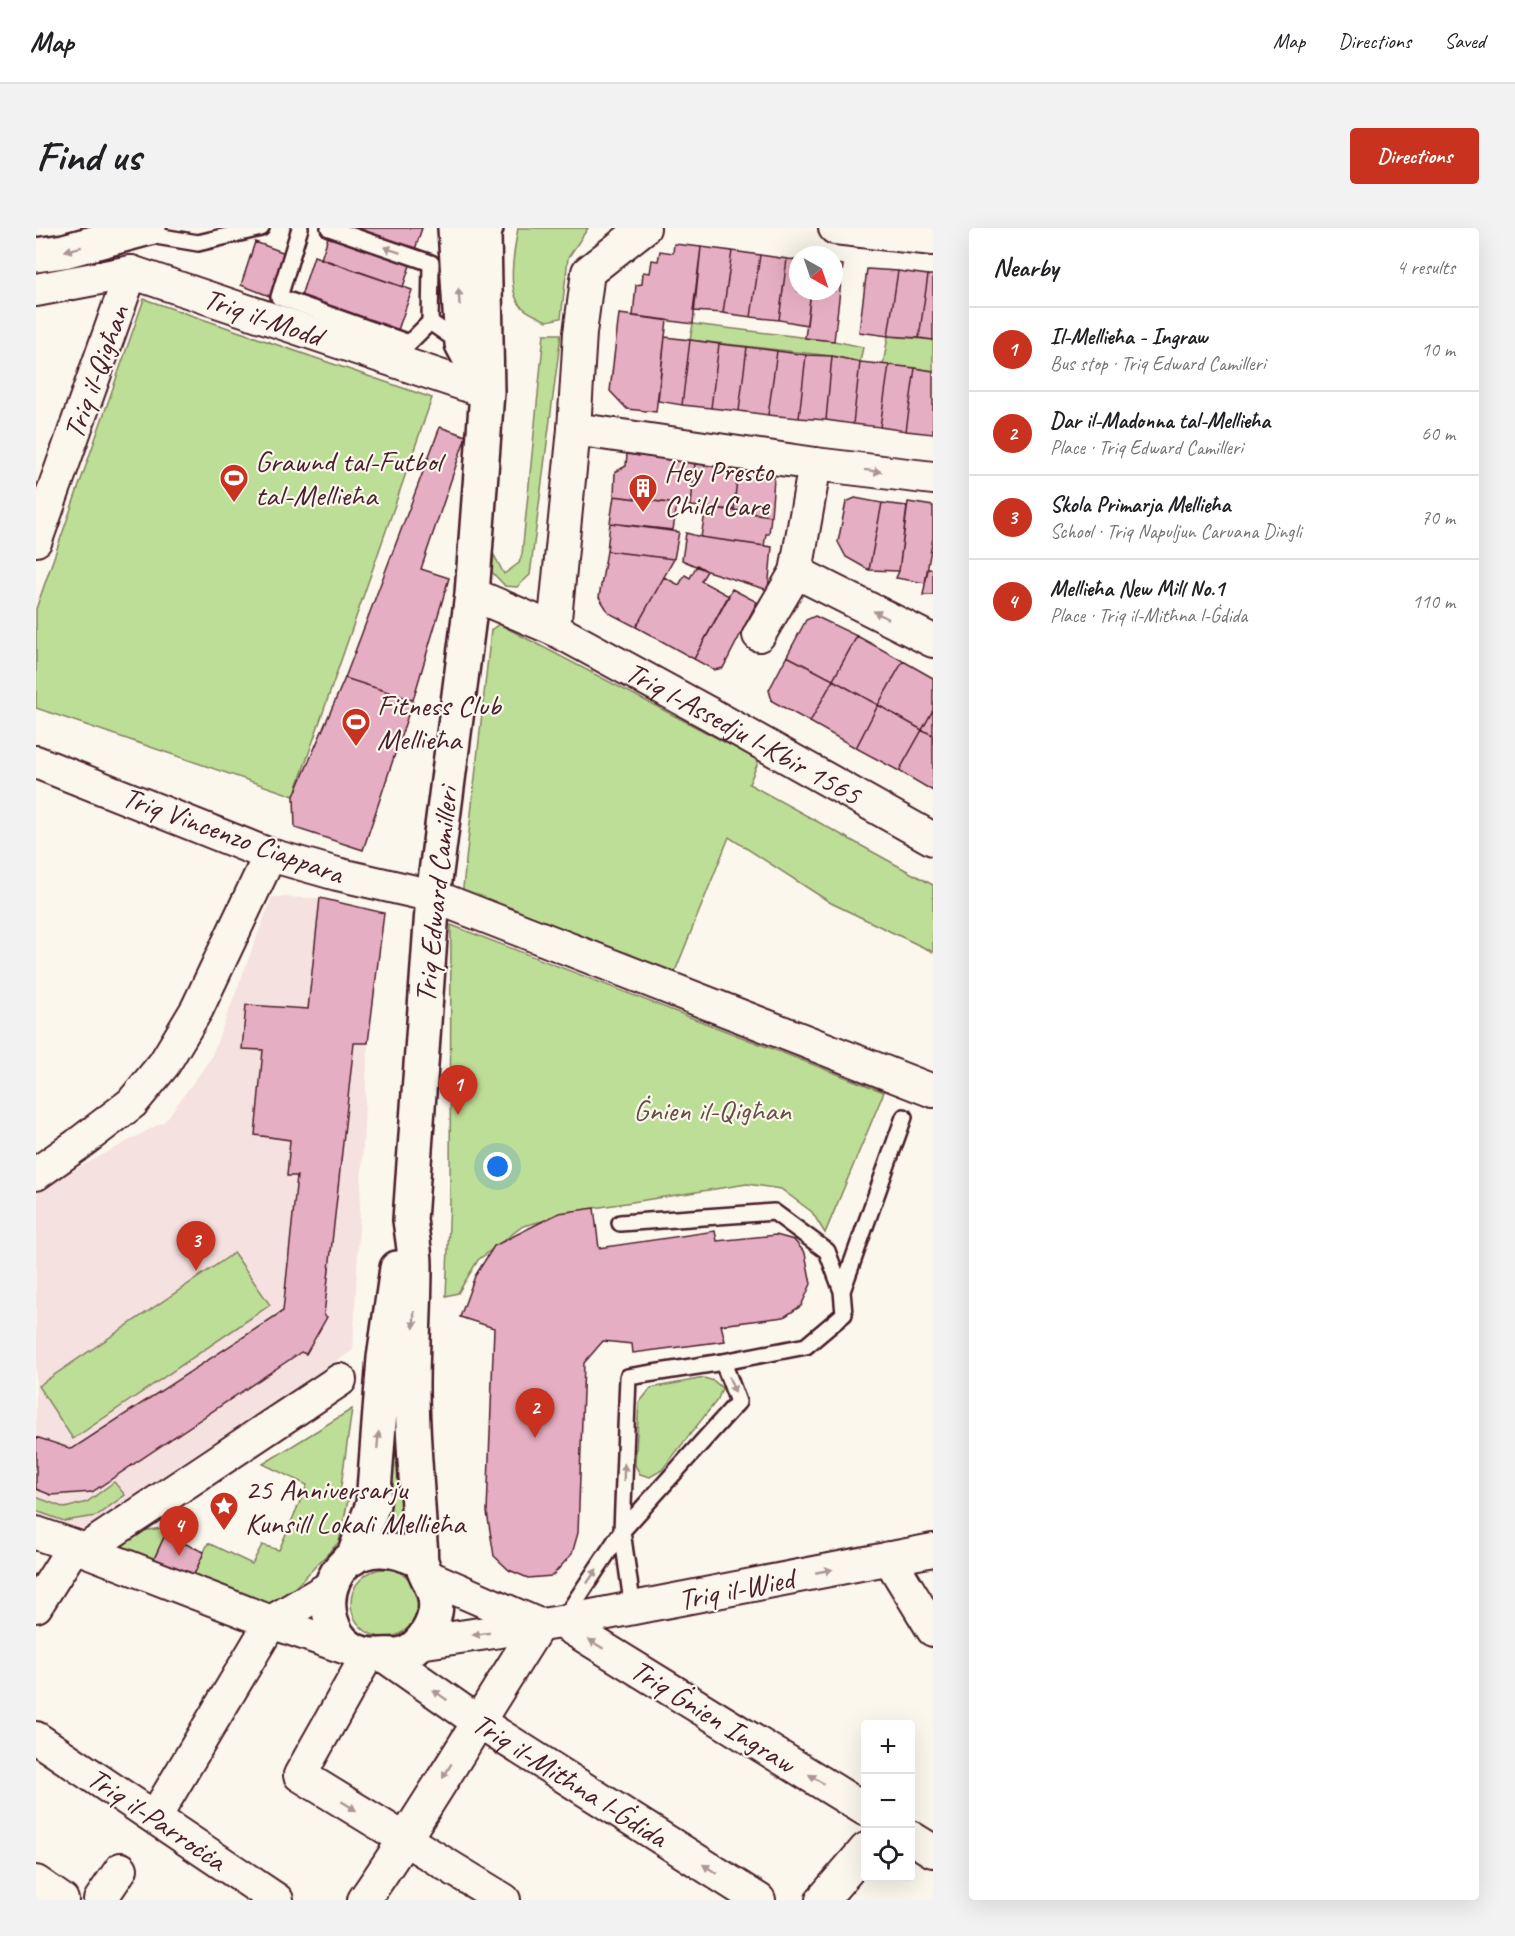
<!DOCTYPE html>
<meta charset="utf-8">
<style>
body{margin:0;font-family:Caveat,sans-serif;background:#f2f2f2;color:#202124}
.controls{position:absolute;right:18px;bottom:18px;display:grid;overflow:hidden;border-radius:6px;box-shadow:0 6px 24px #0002}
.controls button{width:54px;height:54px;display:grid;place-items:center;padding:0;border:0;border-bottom:2px solid #e0e0e0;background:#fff;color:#202124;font:30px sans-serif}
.compass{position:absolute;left:753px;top:18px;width:54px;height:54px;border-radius:50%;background:#fff;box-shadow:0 6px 24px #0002;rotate:140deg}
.you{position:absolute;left:462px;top:939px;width:21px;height:21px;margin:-15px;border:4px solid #fff;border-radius:50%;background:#1a73e8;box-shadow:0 0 0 9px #1a73e833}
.badge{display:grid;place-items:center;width:39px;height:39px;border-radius:50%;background:#c8321e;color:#fff;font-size:20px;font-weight:700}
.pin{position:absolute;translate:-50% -50px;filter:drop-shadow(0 2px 3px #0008)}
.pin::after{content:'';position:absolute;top:32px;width:21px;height:18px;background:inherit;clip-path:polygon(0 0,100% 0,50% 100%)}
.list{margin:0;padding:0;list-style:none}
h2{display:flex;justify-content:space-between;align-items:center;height:78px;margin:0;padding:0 24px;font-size:26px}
h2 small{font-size:20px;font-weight:400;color:#757577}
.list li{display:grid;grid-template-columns:39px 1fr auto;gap:18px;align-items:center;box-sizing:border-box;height:84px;padding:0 24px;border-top:2px solid #e0e0e0}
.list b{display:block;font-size:22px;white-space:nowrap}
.list p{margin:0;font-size:20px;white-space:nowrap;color:#757577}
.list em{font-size:20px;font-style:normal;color:#757577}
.icon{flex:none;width:33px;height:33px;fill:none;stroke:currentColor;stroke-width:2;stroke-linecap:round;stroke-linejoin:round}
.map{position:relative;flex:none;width:897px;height:1672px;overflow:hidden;border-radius:6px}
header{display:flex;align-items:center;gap:36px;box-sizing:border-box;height:84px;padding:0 30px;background:#fff;border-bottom:2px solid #e0e0e0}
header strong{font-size:28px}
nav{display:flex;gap:33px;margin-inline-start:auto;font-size:21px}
.intro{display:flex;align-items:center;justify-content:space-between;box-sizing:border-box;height:144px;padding:0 36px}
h1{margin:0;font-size:42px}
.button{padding:15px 27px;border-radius:6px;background:#c8321e;color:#fff;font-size:21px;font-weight:700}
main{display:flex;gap:36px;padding:0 36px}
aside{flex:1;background:#fff;border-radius:6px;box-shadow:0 6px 24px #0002}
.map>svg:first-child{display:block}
.built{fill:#f5e1df}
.green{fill:#bdde97;stroke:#847e61;stroke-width:1.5}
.building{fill:#e6aec2;stroke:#4a1f2b;stroke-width:1.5}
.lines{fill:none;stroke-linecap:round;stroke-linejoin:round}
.lane-casing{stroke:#4a1f2b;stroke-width:20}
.street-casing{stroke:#4a1f2b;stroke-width:36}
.secondary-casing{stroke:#4a1f2b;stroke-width:38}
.highway-casing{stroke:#4a1f2b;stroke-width:38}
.lane{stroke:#fbf7ec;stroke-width:15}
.street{stroke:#fbf7ec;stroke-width:32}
.secondary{stroke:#fbf7ec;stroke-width:33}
.highway{stroke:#fbf7ec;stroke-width:33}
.oneway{fill:#ab9695}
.labels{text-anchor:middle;stroke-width:4.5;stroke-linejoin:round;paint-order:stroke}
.street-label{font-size:30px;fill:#4a1f2b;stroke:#fbf7ec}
.poi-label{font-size:30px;fill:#4a1f2b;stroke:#fbf7ec;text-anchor:start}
.park-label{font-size:30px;fill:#674f46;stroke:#fbf7ec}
</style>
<header>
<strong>Map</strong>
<nav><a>Map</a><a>Directions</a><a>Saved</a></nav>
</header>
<div class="intro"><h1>Find us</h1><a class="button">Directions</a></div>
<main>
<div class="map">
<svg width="897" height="1672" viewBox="0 0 897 1672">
<rect width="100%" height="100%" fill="#fbf7ec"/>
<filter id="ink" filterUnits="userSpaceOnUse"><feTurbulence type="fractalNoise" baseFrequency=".0167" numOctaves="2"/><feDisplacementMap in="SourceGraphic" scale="12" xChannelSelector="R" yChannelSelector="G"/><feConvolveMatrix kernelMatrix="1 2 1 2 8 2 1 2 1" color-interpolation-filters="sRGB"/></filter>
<g filter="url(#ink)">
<!-- built -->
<path class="built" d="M236,669l48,1 64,15 -16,130 -15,307 -274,182 -43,-17v-324l129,-70 46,-63z"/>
<!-- green -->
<path class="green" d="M482,0h70l-20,30 -7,60 -14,3c-8,-4 -19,-8 -25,-14 -17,-16 -7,-59 -4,-79z
M108,71l288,99 -138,398 -258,-88v-99z
M657,96l141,17 29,6 -3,15 -28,-6 -142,-16z
M508,106h17l-31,241 -13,12 -12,-1 -13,-14 2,-17 10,19 15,-11 3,-9z
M852,108l45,4v31l-50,-6z
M463,396l260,136 -10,24 184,101v67l-102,-49 -102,-66 -57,142 -210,-82 29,-267z
M415,697l433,167 -59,141 -13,-21 -31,-23 -34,-5 -153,24 -71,18 -45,34 -20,33 -12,3 4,-96z
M198,1025l36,52 -197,134 -35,-53z
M370,1052l-1,254 -24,-2z
M668,1150l10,3 8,7 -4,11 -56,71 -12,7 -10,-3 -5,-9 4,-62 12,-15z
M316,1181l-12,84 9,3 -10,46 -57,59 -19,6 -70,-30 15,-34 44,21 10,-19 17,5 28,-65 -44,-21z
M78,1254l11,13 -29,21 -32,5 -28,-10v-14l29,11 22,-6z
M133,1299l-15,32 -32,-13 6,-13z
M315 1375a34 34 0 1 1 68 0a34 34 0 1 1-68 0Z"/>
<!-- building -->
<path class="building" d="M295,0h91l-19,59 -82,-28z
M219,14l33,12 -16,43 -31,-12z
M638,16l27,3 -8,77 -60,-8 3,-31 6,-1 1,-12 7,1 2,-13 6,1 2,-10 13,2z
M665,19l31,4 -9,62 -30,-2z
M696,23l28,4 -9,62 -28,-4z
M724,27l27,4 -8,61 -28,-3z
M278,28l98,34 -14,40 -98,-31z
M751,31l11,1v31h13l-4,34 -28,-5z
M798,36l9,1 -9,76 -29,-3 6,-47h23z
M831,41l31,2 -10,65 -29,-4z
M862,43l30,4 -9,63 -31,-2z
M892,47h5v65l-14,-2z
M583,86l48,6 -11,92 -29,-3 -17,-18z
M629,109l25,3 -8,65 -24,-4z
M654,112l29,4 -8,64 -29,-3z
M683,116l28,3 -8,64 -28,-3z
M711,119l30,4 -9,64 -29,-4z
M741,123l29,4 -7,63 -31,-3z
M770,127l26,1 -6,64 -27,-2z
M796,128l28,6 -7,62 -27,-4z
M824,134l29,3 -9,62 -27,-3z
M853,137l26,3 -9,63 -26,-4z
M879,140l18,3v63l-27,-3z
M404,199l26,9 -45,133 28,9 -36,122 -68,-22z
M591,226l68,9 -4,43 -77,-10 1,-24 11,-6z
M659,235l43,3 -4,44 -43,-4z
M702,238l37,1 -4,49 -37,-6z
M578,268l63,8 -4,26 -63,-7z
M819,270l27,5 -13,67 -23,-13 -8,-15 8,-40z
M872,274l25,4v32l-8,45 -29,-5 3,-7z
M846,275l25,3 -8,65 -30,-1z
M670,279l65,9 -2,18h-3l-2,12 -63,-9z
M574,295l69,9 -5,27 -67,-8z
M650,305l15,4 71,10 -4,43 -61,-19 -25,-11z
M571,323l67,8 -38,68 -27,-14 -10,-16z
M661,337l10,6 -6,10 28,15 -35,63 -58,-32 28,-50 15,8 6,-10 5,3z
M892,341h5v26h-10z
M696,361l25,13 -34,66 -9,2 -20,-11z
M779,388l42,20 -24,44 -46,-24 19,-36z
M821,408l46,25 -25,44 -45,-25z
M751,428l46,24 -23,42 -38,-21 -3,-11z
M867,433l30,17v32l-11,20 -44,-25z
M309,450l68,22 -50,150 -68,-22 -1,-32z
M797,452l45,25 -22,43 -46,-26z
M842,477l44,25 -23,41 -43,-23z
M897,482v25l-11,-5z
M886,502l11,5v56l-34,-20z
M284,670l64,15 -16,130h-14l-30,272 3,2 -21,37 -5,-2 -209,140 -41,3 -15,-6v-52l36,12 211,-138 14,-135h-10l3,-36 -35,-5 8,-85 -21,-1 4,-44 62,4z
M558,980l5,40 116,-17 2,10 59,-6 18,5 11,13 6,31 -10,22 -17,11 -63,8 4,16 -92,12 -1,-9 -29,-3 -19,22 -6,170 -6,21 -20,22 -24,2 -19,-8 -15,-14 -7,-44 7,-184 -34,-11 15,-41 19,-30 65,-33z
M129,1307l39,17 -11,25 -39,-18z"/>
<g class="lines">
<!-- lane casing -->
<g class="lane-casing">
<path id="lane" d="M264,0l-21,69 130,46 21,-21 32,22
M293,0l102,35 -1,59
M108,6l54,9 63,-15
M584,995l154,-11 53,39 15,40
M687,1134l83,-16 38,-32 -2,-23 62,-174
M527,1392l59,-89 116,-129 -15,-40 -95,15 -6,154 11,78"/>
</g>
<!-- street casing -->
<g class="street-casing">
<g id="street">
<path id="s1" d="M608,0l-56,44 -8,61 -6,96 -20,200 158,86 221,124"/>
<path d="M799,0l98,11"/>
<path d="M0,62l95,-18 356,120"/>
<path d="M538,201l241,35 118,14"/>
<path d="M779,236l-19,108 137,69"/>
<path d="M0,312l95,-268"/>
<path d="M436,366l82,35"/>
<path d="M723,407l37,-63"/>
<path d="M0,534l234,93 67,19 96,22 500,195"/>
<path d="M0,946l41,-29 55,-42 32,-39 33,-55 73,-154"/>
<path d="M0,1305l38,13 197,76 81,28"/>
<path d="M49,1322l255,-170"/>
<path d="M853,1330l44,72"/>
<path d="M393,1349l110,48"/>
<path d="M0,1378l38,-60"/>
<path d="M525,1394l305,188"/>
<path d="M383,1415l142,-21 372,-72"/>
<path id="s2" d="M347,1427l94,66 282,179"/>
<path d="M331,1428l-67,119 204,125"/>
<path d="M0,1510l241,162"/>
<path d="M119,1589l116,-195 59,-35"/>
<path d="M874,1609l23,14"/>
<path d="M0,1654l26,18"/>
<path d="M64,1672l21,-31"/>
<path d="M328,1672c62,-89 116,-183 175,-275"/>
<path d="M786,1672l44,-51"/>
</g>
</g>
<!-- secondary casing -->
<g class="secondary-casing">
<path id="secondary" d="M419,0l7,116 23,43
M317,1330l20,-54 11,-146 13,-90
M385,1333c-14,-6 -28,-12 -43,-11 -44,2 -61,50 -41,84 10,16 26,22 42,21 8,-1 16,1 23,-1 17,-5 30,-25 33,-41 4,-21 -9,-34 -14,-52 -1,-6 0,-13 -1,-18 -2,-52 -8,-103 -8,-155 0,-41 3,-82 3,-123 0,-15 -3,-30 -5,-45l23,-324 39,-302 15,-202 -3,-159 2,-5"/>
</g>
<!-- highway casing -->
<g class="highway-casing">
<path id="highway" d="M0,27l28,-4 85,-23"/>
</g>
<!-- lane -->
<use href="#lane" class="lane"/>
<!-- street -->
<use href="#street" class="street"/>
<!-- secondary -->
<use href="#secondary" class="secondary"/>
<!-- highway -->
<use href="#highway" class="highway"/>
</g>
<!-- one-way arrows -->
<defs><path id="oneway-solid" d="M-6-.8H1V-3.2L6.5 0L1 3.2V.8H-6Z" transform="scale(1.5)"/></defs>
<g class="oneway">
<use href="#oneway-solid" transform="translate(37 21) rotate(166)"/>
<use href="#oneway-solid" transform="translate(356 22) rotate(-161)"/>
<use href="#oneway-solid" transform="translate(423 69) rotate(-94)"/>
<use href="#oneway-solid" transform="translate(837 243) rotate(7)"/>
<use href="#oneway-solid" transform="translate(845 387) rotate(-153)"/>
<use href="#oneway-solid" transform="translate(378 1092) rotate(91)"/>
<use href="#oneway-solid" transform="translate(696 1157) rotate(69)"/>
<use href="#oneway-solid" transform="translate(342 1212) rotate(-85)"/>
<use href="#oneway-solid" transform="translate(588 1244) rotate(-88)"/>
<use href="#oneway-solid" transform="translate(788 1343) rotate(-11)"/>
<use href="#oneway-solid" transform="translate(556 1348) rotate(-56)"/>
<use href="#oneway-solid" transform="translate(445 1406) rotate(172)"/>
<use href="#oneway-solid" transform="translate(560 1416) rotate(-148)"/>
<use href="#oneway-solid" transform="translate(404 1467) rotate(-145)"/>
<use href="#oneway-solid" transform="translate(411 1543) rotate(121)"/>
<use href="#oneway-solid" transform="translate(780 1551) rotate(-148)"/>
<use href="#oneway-solid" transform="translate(313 1578) rotate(32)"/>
<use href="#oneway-solid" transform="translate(674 1641) rotate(-148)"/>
</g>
</g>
<!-- icons -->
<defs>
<g id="stadium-pin" transform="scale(1.5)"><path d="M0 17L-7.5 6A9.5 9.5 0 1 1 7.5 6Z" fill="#c8321e" stroke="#fbf7ec"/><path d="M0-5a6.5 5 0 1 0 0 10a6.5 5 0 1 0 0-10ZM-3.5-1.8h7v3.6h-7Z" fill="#fff"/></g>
<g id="building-pin" transform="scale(1.5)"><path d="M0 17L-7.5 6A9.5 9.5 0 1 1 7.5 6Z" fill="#c8321e" stroke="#fbf7ec"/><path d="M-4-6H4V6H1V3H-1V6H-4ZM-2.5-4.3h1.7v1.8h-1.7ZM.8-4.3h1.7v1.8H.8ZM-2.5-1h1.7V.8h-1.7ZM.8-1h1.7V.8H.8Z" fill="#fff"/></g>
<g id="sight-pin" transform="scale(1.5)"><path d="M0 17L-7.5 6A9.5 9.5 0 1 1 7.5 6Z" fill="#c8321e" stroke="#fbf7ec"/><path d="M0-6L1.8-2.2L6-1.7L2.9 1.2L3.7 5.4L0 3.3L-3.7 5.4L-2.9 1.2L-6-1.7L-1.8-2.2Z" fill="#fff"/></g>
</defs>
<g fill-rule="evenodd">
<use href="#stadium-pin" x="198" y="250"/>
<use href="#building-pin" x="607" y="260"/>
<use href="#stadium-pin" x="320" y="494"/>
<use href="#sight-pin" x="188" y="1278"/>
</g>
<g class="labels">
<!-- street labels -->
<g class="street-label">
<text transform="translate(227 89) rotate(19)" y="10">Triq il-Modd</text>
<text transform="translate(60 144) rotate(-70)" y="10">Triq il-Qigħan</text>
<text dy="10" stroke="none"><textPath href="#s1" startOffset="646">Triq l-Assedju l-Kbir 1565</textPath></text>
<text transform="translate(197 607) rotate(20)" y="10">Triq Vincenzo Ciappara</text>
<text transform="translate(400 667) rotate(-84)" y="10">Triq Edward Camilleri</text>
<text transform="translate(700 1361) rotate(-11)" y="10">Triq il-Wied</text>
<text transform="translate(677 1488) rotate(32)" y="10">Triq Ġnien Ingraw</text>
<text dy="10" stroke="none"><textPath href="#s2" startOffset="225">Triq il-Mitħna l-Ġdida</textPath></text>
<text transform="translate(121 1591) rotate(34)" y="10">Triq il-Parroċċa</text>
</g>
<!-- poi labels -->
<g class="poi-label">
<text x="219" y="243">Grawnd tal-Futbol<tspan x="219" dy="34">tal-Mellieħa</tspan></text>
<text x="628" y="253">Hey Presto<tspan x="628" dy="34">Child Care</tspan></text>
<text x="341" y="487">Fitness Club<tspan x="341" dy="34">Mellieħa</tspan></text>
<text x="209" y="1271">25 Anniversarju<tspan x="209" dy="34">Kunsill Lokali Mellieħa</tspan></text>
</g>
<!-- park labels -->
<g class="park-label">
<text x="676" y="892">Ġnien il-Qigħan</text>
</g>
</g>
</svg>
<div class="controls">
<button>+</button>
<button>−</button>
<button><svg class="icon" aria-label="locate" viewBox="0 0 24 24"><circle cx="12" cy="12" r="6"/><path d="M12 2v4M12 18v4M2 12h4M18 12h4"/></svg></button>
</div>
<svg class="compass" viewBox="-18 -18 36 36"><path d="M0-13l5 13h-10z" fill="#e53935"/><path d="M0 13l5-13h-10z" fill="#757577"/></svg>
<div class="you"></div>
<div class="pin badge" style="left:422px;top:887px">1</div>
<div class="pin badge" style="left:499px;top:1210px">2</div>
<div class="pin badge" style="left:160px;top:1043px">3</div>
<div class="pin badge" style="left:143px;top:1328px">4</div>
</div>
<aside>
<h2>Nearby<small>4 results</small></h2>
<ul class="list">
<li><span class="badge">1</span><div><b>Il-Mellieħa - Ingraw</b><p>Bus stop · Triq Edward Camilleri</p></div><em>10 m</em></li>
<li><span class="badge">2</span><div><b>Dar il-Madonna tal-Mellieħa</b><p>Place · Triq Edward Camilleri</p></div><em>60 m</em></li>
<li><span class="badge">3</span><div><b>Skola Primarja Mellieħa</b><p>School · Triq Napuljun Caruana Dingli</p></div><em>70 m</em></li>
<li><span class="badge">4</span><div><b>Mellieħa New Mill No.1</b><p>Place · Triq il-Mitħna l-Ġdida</p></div><em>110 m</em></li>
</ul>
</aside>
</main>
